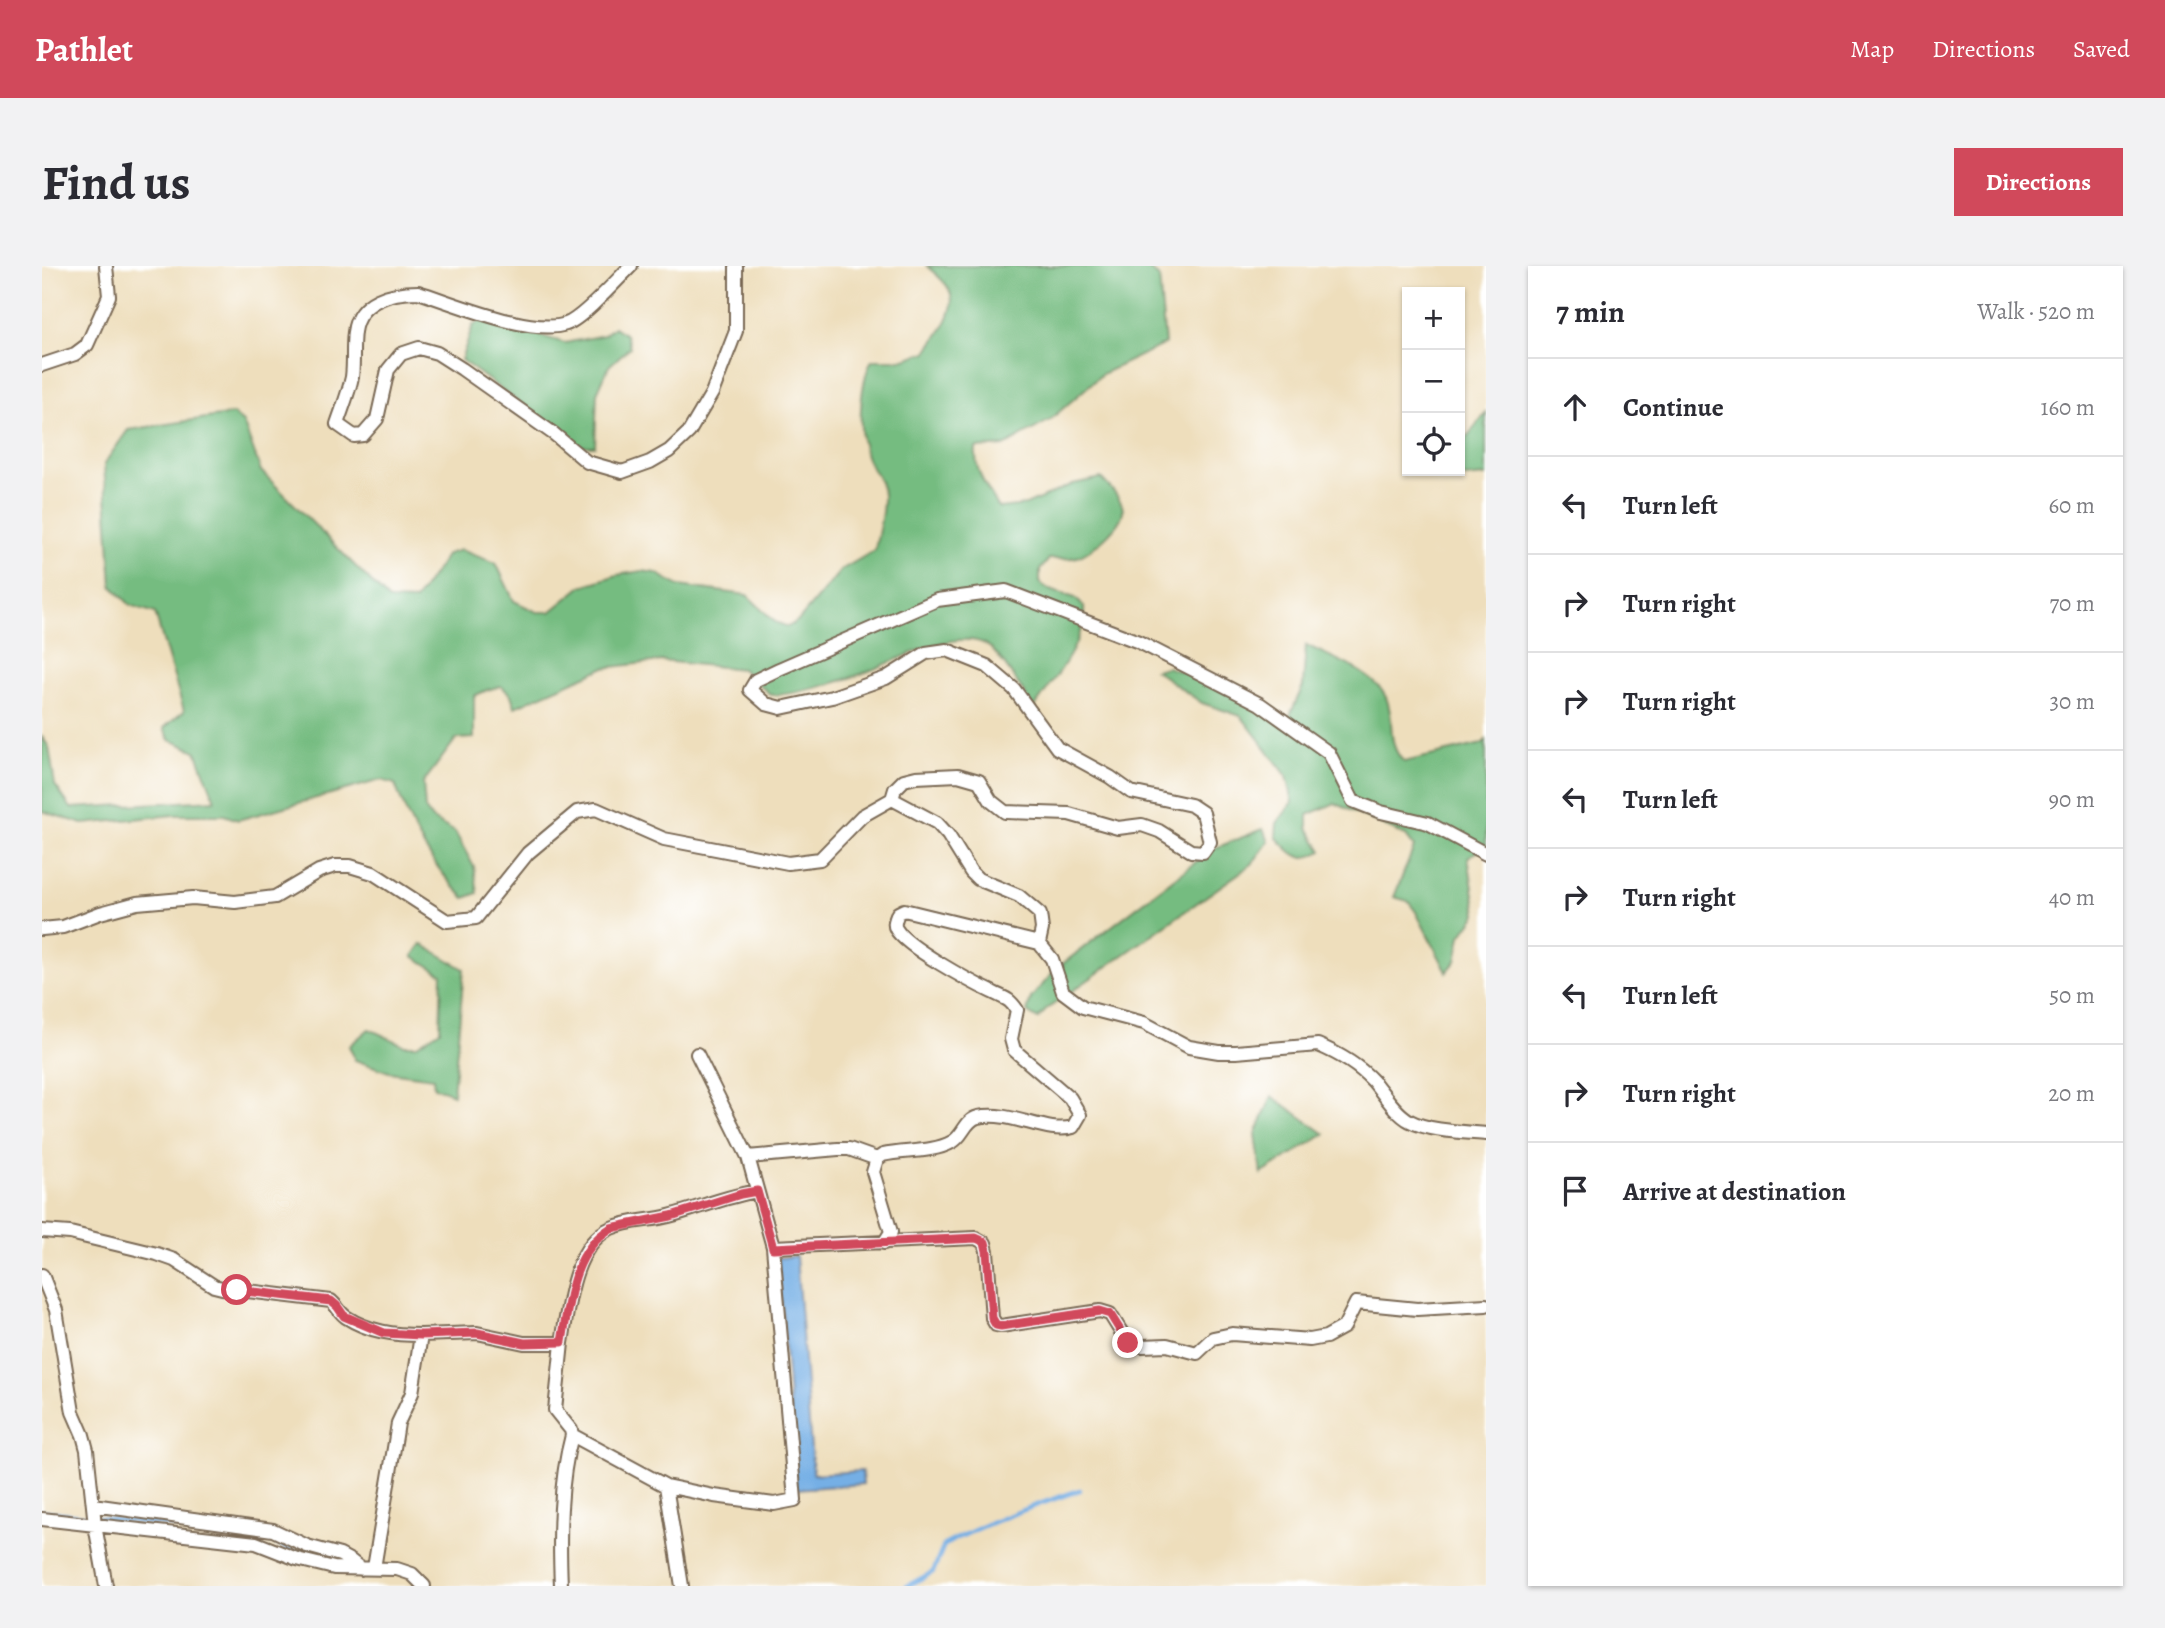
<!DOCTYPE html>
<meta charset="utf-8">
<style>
body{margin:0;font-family:Alegreya,serif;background:#f2f2f3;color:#2b2b33}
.controls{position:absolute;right:21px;top:21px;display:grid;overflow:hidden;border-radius:0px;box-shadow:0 2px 5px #0004}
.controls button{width:63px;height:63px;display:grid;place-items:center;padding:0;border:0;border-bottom:2px solid #e1e1e2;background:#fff;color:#2b2b33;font:35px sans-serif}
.stop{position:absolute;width:21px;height:21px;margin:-16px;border:5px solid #d1495b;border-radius:50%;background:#fff}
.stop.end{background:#d1495b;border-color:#fff;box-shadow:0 2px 7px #0008}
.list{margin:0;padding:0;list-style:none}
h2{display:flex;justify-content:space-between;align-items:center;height:91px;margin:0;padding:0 28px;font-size:30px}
h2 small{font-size:23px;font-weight:400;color:#7c7c81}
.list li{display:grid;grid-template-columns:46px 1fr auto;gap:21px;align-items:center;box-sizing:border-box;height:98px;padding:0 28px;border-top:2px solid #e1e1e2}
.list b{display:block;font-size:26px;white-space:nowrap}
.list em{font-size:23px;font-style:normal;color:#7c7c81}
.icon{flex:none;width:38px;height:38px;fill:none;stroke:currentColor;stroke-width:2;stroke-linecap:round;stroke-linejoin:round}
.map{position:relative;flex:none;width:1444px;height:1320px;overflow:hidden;border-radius:0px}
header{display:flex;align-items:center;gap:42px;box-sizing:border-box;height:98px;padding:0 35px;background:#d1495b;color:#fff}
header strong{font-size:33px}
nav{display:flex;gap:38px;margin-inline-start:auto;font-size:24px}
.intro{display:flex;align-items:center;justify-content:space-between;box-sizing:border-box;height:168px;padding:0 42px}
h1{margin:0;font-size:49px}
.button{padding:18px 32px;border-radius:0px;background:#d1495b;color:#fff;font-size:24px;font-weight:700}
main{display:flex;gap:42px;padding:0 42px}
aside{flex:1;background:#fff;border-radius:0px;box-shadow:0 2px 5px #0004}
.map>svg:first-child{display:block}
.forest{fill:#74bc80;stroke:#58734f;stroke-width:2}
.water{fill:#74afe5;stroke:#586c82;stroke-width:2}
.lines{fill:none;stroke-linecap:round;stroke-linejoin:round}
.stream{stroke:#74afe5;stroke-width:4.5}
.minor-casing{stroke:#7a6955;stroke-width:16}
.minor{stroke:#fff;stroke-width:12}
.route{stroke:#d1495b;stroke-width:9}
</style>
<header>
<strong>Pathlet</strong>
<nav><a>Map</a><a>Directions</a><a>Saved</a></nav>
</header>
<div class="intro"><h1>Find us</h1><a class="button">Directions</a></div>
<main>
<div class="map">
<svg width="1444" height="1320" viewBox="0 0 1444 1320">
<rect width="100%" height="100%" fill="#fff"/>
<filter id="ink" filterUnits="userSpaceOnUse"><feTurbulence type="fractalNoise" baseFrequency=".0143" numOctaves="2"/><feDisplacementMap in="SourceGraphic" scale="14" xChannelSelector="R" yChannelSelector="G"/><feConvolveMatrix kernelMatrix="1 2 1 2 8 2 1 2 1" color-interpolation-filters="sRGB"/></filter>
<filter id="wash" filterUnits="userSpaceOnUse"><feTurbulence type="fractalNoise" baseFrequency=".00686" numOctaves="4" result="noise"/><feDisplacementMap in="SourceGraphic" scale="28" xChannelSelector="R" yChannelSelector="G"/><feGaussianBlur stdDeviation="1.57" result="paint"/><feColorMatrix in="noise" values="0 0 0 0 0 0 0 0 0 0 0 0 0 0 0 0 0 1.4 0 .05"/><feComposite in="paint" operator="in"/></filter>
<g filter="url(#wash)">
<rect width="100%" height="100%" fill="#eedebc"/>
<!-- forest -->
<path class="forest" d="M885,0h218l14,11 6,67 -63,30 -52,46 -46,26 -28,2c-2,24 11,40 23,60l27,-3 47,-21 28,-6c8,9 21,20 22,32 0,15 -33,43 -46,47 -8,2 -19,2 -28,2l-9,11v13l10,7 25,8 9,9c2,35 -31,73 -50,101 -10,-14 -35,-57 -49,-64 -32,-16 -90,18 -121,29 -24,9 -69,22 -93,22l-29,-26 -81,-8 -58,7 -88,39 -4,-12 -10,-9 -14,4 -13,6v42l-18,1 -33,44 2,26 7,10 23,13 19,35 4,26 -13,5c-32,-30 -56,-73 -70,-114l-14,-4 -143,40 -14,-5h-50l-91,9 -41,-13v-74l7,10 6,38 16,23 144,-8 -19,-49 -26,-11 -6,-12 20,-17 -29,-98 -25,-8 -18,-19 -8,-122 24,-34 105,-16 10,8 18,49 128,129 26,1 32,-47 13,-4 36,13 18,38 23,11h13l32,-26 35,-11 25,-4 14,2 23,13 68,9 28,27 13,5 11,-7 42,-50 34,-20c3,-18 9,-37 8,-55 0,-15 -12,-25 -17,-39 -9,-25 -6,-74 6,-96h29l26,-8c12,-19 35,-44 20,-66 -5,-7 -14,-14 -20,-20z
M442,53l81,24 39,-8 10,-8 12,8 4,12 -21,19 -12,27 -2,53h-16l-118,-86 12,-35z
M1444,147v63l-22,2c-16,-24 7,-46 22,-65z
M1264,379c23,12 72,28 81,55 8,22 -1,44 17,62l78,-18 4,-4v107l-18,10 9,57 -16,22 -5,25 -9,11 -31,-60 -8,-11 -14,-4 20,-50 -8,-11 -71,-33 -27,12v13l14,23c-24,14 -30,2 -46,-14l1,-14 16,-21 -6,-26 -46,-60 -39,-13 -47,-33 12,-3 25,8 94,49 17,-38z
M1221,563l6,12 -17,23 -205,145 -9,10 -11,-7 4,-14 26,-30 156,-119z
M380,678l42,25 -11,125 -19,-7 -1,-9 -44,-6 -34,-12 -6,-14 20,-17 35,16h13l23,-15 2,-56 -29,-18z
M1230,830l53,38 -64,40 -5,-40z"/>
<!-- water -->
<path class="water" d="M754,990l17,218 49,-3 1,13 -67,5 -18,-231z"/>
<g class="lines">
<!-- stream -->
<path class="stream" d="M0,1245l219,25 31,15 47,10
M865,1320l26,-14 11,-27c44,-23 89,-39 136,-55"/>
</g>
</g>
<g filter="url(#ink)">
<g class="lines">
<!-- minor casing -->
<g class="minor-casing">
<path id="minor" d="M589,0c-14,14 -49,53 -65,58 -35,12 -112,-21 -148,-32 -26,0 -60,8 -64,40 -2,15 0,30 -2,45 -3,15 -10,32 -15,47l17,12 9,-1 14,-16 11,-49 13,-16 18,-6 18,5 25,16 92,65 33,28 35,10 28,-10 19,-11 20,-19 23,-39 24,-62v-65
M0,99l33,-11 12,-9 22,-49 -3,-30
M850,533l45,24 11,12 23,37 7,7 41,17 21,18 2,15 -3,14
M0,663l21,-2 37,-14 37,-10 56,-5 42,4 40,-5 44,-26 16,-5h15l23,7 74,48 29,-3 52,-65 49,-41 19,-3 68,30 124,24 32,-4 42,-43 30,-17 3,-10 9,-9 12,-3 42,-2 21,6 12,20 14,11 64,2 49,14 24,-3 17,6 32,20 12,1 7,-10 -7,-29 -12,-8 -60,-13 -21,-15 -53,-29 -43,-59 -27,-23 -40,-16 -21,3 -40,25 -54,19 -51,11 -15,-4 -16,-14 6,-10 23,-11 158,-69 69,-9 133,51 121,62 69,49 24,48 28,11 47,11 58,31
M655,788l51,103
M0,965l28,2 87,21 17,6 40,26 8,2 109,13c6,5 9,12 15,16 23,15 49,18 75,18
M842,977l7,-11 -18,-60 4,-13 6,-4c21,-5 49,-2 69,-13 11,-5 13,-22 26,-25 34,-7 68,18 95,10l7,-12 -10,-17 -56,-48 -3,-11 6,-29c-9,-13 -12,-11 -25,-18 -21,-10 -86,-45 -96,-63 -3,-5 0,-11 2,-16l6,-3 135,33 13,16 11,33 20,15 61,16 45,24 30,5h17l82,-7c19,8 41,21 55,36 10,12 23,33 37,40 18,10 55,11 76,13
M731,981l203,-9 9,5 2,8 5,67 4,7 5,1 99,-15 10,3 18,29 14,3 25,-1 30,8 16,-15 19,-4 78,6 16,-3 18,-10 12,-24 61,6 69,-4
M0,1009l14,35 17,102 10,23 4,15 8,75 11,61
M530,1169l94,51 48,10 60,8 21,-4 -22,-253 -25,-90 90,-8h11l28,10
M624,1220l16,100
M51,1239l180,25 34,16 33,9 11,6 10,8
M0,1253l214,24 41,16 37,9 63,1 15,5 12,12
M332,1302l22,-132 2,-13 14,-30 9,-58 56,-2 47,10h38c6,-36 11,-98 49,-115 18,-8 39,-7 58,-12 30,-8 58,-20 88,-25
M519,1320c-2,-50 -2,-103 11,-151l-1,-5 -16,-20 7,-67"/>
</g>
<!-- minor -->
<use href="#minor" class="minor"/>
</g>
</g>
<g class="lines" filter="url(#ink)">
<!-- route -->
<path class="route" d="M195,1024l94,11 6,5 7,10 40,17 37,2 56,-2 47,10 38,-1c7,-41 10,-90 49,-114l60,-12 70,-22 16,-3 16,57 203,-10 9,4 2,9 5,67 4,7 5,1 99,-15 10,3 18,29"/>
</g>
</svg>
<div class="controls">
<button>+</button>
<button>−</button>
<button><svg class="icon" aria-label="locate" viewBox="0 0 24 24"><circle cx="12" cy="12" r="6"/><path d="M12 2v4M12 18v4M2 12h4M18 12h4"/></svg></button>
</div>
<div class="stop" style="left:195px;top:1024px"></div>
<div class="stop end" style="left:1086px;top:1077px"></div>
</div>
<aside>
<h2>7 min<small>Walk · 520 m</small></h2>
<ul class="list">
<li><svg class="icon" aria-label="ahead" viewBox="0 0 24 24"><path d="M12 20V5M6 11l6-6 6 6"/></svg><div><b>Continue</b></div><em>160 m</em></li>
<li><svg class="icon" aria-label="left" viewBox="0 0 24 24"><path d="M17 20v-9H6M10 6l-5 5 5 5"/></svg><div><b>Turn left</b></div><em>60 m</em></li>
<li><svg class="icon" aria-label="right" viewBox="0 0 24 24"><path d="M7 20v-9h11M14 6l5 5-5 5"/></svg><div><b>Turn right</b></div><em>70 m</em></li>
<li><svg class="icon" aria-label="right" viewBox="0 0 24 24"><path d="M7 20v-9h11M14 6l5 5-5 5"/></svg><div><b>Turn right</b></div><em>30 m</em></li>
<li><svg class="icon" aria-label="left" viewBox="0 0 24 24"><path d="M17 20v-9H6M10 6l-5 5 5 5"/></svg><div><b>Turn left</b></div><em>90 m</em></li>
<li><svg class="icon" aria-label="right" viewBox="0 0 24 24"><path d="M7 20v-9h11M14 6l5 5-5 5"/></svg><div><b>Turn right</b></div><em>40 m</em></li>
<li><svg class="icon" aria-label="left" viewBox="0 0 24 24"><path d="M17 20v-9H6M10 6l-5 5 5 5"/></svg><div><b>Turn left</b></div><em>50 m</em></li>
<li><svg class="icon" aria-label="right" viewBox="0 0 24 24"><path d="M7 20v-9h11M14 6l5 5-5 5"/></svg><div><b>Turn right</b></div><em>20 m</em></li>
<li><svg class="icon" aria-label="arrive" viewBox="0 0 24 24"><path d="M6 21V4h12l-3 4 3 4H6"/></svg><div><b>Arrive at destination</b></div></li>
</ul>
</aside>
</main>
